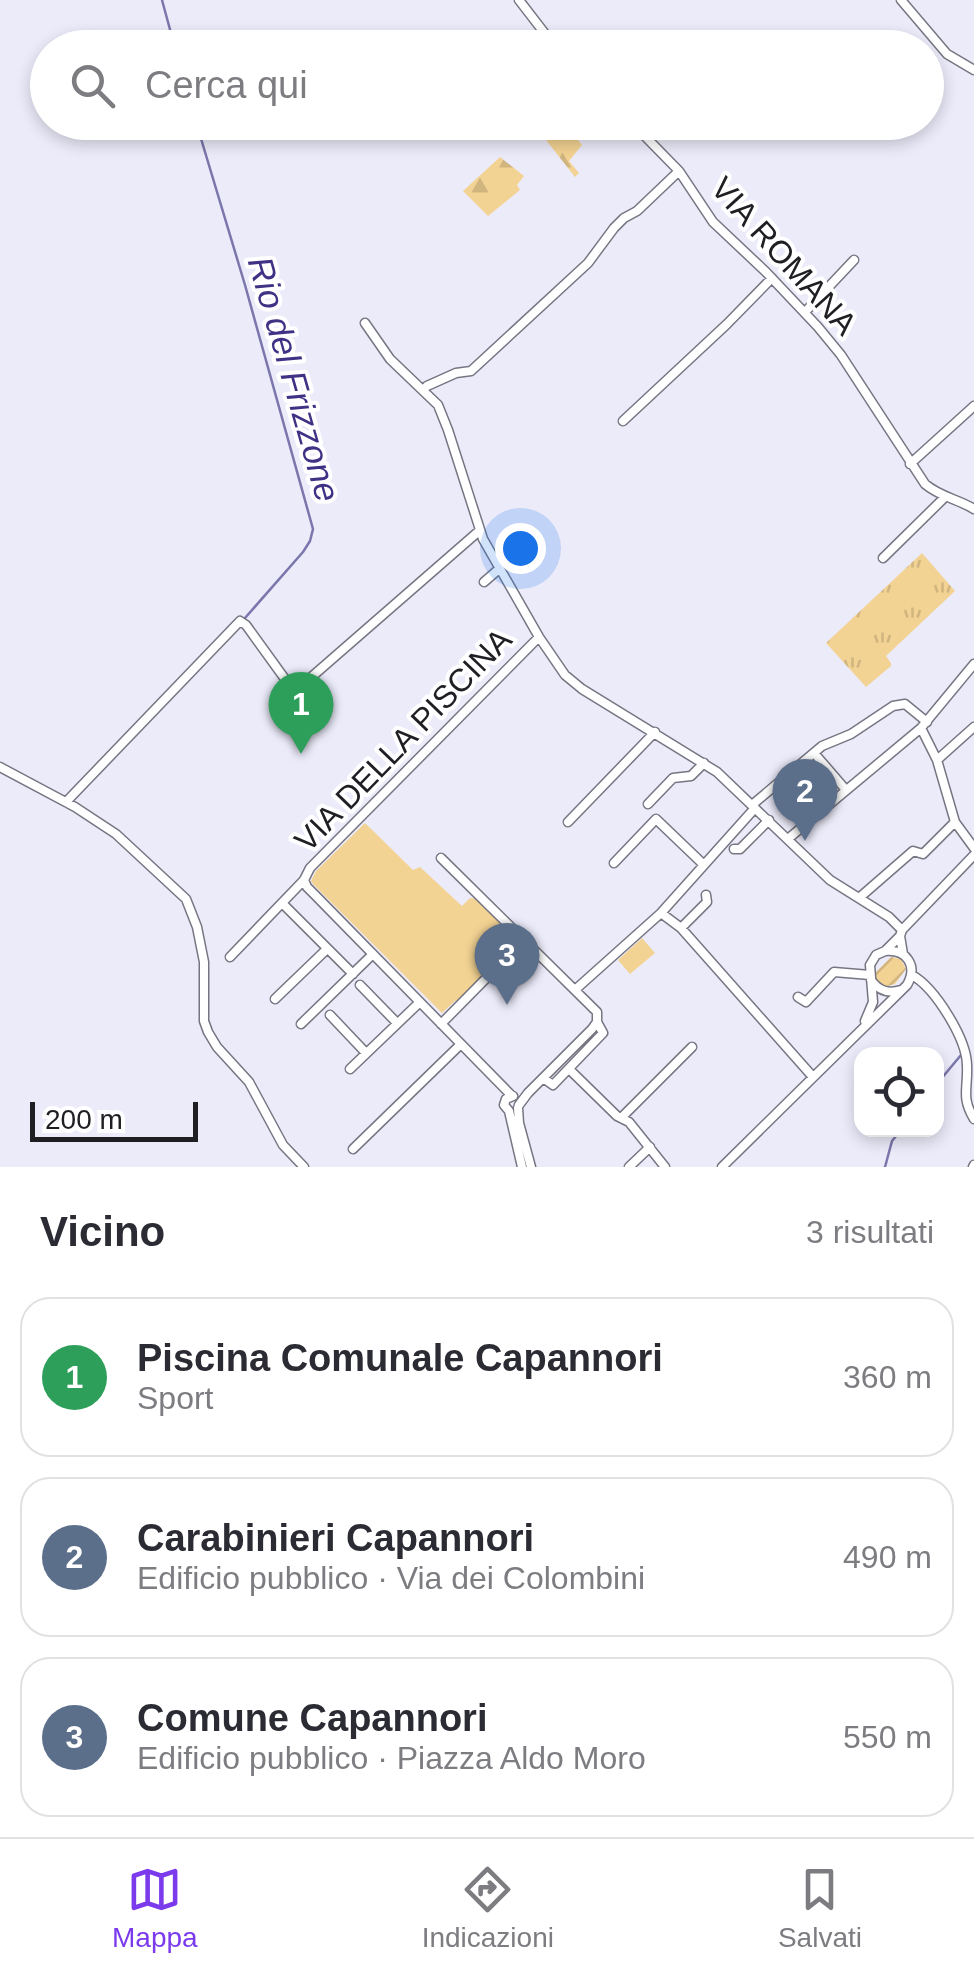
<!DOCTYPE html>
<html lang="it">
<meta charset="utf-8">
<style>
body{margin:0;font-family:Helvetica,sans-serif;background:#f7f7f7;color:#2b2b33}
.controls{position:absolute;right:30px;bottom:30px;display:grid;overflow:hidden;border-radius:20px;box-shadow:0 5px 15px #0003}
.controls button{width:90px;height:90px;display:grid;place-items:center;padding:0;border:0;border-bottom:2px solid #e1e1e2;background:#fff;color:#2b2b33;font:50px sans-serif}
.scale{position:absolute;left:30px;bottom:25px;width:168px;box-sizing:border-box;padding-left:10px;border:5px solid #1e1e23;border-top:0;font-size:28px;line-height:35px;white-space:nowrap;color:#1e1e23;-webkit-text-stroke:8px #fff;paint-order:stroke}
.you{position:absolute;left:520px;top:548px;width:35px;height:35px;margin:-25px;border:8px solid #fff;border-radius:50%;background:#1a73e8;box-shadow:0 0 0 15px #1a73e833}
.badge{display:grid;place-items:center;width:65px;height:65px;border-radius:50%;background:#7c3aed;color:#fff;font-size:32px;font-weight:700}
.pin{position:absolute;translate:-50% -82px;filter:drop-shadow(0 2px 5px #0008)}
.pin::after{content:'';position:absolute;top:52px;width:35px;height:30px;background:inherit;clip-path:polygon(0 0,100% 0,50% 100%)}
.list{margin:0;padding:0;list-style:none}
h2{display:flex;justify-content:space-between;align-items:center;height:130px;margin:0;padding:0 40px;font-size:42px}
h2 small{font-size:32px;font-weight:400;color:#7c7c81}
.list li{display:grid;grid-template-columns:65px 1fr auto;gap:30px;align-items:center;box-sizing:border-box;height:160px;margin:0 20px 20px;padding:0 20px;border:2px solid #e1e1e2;border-radius:30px}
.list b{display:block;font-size:38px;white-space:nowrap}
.list p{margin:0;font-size:32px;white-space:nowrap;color:#7c7c81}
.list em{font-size:32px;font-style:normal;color:#7c7c81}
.icon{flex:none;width:55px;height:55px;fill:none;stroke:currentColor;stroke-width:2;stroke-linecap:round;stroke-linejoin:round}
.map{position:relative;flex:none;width:974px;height:1167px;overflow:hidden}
.search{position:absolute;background:#fff;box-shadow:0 5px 15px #0003;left:30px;right:30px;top:30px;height:110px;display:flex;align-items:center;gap:25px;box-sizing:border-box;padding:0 35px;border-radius:55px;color:#7c7c81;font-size:38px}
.sheet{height:670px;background:#fff}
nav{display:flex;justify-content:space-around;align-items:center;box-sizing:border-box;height:140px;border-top:2px solid #e1e1e2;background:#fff;font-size:28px;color:#7c7c81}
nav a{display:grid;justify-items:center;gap:5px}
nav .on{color:#7c3aed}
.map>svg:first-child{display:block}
.grass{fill:#f3d393}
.forest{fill:url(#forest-firs)}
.park{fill:url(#park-tufts)}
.garden{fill:url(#garden-furrows)}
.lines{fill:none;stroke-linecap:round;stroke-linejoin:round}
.stream{stroke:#7b76ac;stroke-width:2.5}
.minor-casing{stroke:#767683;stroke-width:11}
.minor{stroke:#fff;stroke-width:8}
.labels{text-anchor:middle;stroke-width:8;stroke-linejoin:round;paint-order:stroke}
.street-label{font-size:32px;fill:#1e1e23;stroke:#fff}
.water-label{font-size:35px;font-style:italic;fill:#413185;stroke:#fff}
</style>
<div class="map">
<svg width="974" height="1167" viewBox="0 0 974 1167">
<defs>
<pattern id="forest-firs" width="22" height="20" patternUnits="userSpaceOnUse" patternTransform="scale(2.5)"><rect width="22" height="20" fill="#f3d393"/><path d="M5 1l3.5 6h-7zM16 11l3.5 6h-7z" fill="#d0b57e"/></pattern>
<pattern id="park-tufts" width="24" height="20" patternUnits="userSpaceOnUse" patternTransform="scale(2.5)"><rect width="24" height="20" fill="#f3d393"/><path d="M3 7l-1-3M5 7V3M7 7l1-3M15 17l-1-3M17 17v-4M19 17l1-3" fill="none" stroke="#d0b57e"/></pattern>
<pattern id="garden-furrows" width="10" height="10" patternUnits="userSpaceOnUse" patternTransform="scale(2.5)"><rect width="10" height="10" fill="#f3d393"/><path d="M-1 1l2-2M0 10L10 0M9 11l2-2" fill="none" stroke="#d0b57e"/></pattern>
</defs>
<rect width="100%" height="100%" fill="#ecebfa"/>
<!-- grass -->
<path class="grass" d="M365,823l48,47 7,-3 42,39 8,-8 8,1 36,36 1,7 -53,56 -7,3 -13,12 -129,-129 -2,-3 5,-10z
M642,938l13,15 -25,21 -12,-14z"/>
<!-- forest -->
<path class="forest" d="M569,128l13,17 -13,16 10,12 -4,4 -29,-37z
M500,157l24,19 -7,9 3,5 -32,26 -25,-25z"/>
<!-- park -->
<path class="park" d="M922,553l33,38 -69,65 5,7v3l-25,21 -40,-44z"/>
<!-- garden -->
<path class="garden" d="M891,957l10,2 5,10 -11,15 -11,3 -8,-8v-7z"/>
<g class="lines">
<!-- stream -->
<path class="stream" d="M162,0l13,48
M196,122l49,163 68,244 -3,12 -7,11 -58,66
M936,1085l25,-30
M885,1167l7,-26 9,-11"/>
<!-- minor casing -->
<g class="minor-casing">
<path id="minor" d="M519,0l37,48
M901,0l46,54 27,16
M631,122l48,49 34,51 53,50 52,55 23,28 84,129c15,13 33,15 49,25
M805,312l49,-52
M365,323l25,36 48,46 10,25 35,109 56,98 26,38 17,14 135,83 113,108 59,37 13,13
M424,389l3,-3 29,-13 15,-2 117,-108 26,-35 10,-10 13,-7 42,-40
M623,421l104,-97 45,-46
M910,464l64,-58
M883,558l62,-61
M484,582l15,-13
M921,728l16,32 18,62 19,26
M814,753l32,37
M937,760l37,-33
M0,767l75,40 41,27 70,65 11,28 7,35v59l4,11 9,15 32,35 34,63 21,22
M66,802l174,-181 6,4 39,54c9,8 13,6 23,1l171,-149
M648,804l25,-26 18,-2 13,-13
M752,805l70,-59 29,-12 42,-28 12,-2 22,18
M568,822l87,-90
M789,838l132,-110 53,-64
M734,849h6l29,-29
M441,858l156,154v10l-5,7 -64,64 -9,12
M614,863l42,-44 48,46
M304,880l3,7 8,8 197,201
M859,898l54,-47 10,3 32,-32
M282,903l71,71
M661,913l20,15 132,149
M681,928l26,-26 -1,-7
M903,954l-3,-18 2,-6 72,-75
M230,957l74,-77 6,-12 229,-231
M912,975c23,13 55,64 55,91 1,24 -6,31 7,53
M871,980c8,11 17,14 30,10
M360,985l37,38
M576,989l85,-76 94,-105
M798,997l8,5 28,-30 36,3
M275,999l52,-50
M330,1015l36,38
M865,1021l8,-19 -3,-37 6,-10 9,-4 15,-15
M301,1024l72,-70
M441,1024l84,-85
M350,1069l70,-67
M570,1070l47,46 12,6 36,45
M543,1078l10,7 50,-52 -6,-11
M513,1096l-7,3 -2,6 5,6 13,56
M518,1108l1,15 12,44
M621,1118l71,-71
M353,1149l108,-105
M629,1167l21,-20
M722,1167l185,-182c11,-19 0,-36 -22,-34
M973,1167l1,-2"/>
</g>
<!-- minor -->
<use href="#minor" class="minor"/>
</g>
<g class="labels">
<!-- street labels -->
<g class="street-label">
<text transform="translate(784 256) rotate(48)" y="11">VIA ROMANA</text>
<text transform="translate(403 740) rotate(-46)" y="11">VIA DELLA PISCINA</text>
</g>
<!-- water labels -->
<g class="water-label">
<text transform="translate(294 379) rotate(74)" y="12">Rio del Frizzone</text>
</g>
</g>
</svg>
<div class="controls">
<button><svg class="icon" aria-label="locate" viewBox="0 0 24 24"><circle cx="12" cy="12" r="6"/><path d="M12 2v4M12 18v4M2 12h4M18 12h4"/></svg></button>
</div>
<div class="scale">200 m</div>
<div class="you"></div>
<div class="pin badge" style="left:301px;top:754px;background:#2e9e5b">1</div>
<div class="pin badge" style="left:805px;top:841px;background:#5c6f8a">2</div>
<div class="pin badge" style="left:507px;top:1005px;background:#5c6f8a">3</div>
<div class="search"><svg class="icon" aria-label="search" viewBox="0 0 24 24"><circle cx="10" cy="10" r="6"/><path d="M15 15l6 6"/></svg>Cerca qui</div>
</div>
<section class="sheet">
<h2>Vicino<small>3 risultati</small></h2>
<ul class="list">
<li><span class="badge" style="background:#2e9e5b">1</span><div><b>Piscina Comunale Capannori</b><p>Sport</p></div><em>360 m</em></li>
<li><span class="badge" style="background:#5c6f8a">2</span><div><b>Carabinieri Capannori</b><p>Edificio pubblico · Via dei Colombini</p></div><em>490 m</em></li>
<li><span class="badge" style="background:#5c6f8a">3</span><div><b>Comune Capannori</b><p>Edificio pubblico · Piazza Aldo Moro</p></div><em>550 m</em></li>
</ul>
</section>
<nav>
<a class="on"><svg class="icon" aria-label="map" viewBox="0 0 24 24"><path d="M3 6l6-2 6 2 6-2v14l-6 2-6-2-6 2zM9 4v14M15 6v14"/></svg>Mappa</a>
<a><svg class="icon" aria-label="directions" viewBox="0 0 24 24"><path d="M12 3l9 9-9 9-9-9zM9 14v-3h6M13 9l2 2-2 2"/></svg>Indicazioni</a>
<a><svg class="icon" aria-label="saved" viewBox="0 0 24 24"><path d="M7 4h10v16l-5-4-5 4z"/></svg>Salvati</a>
</nav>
